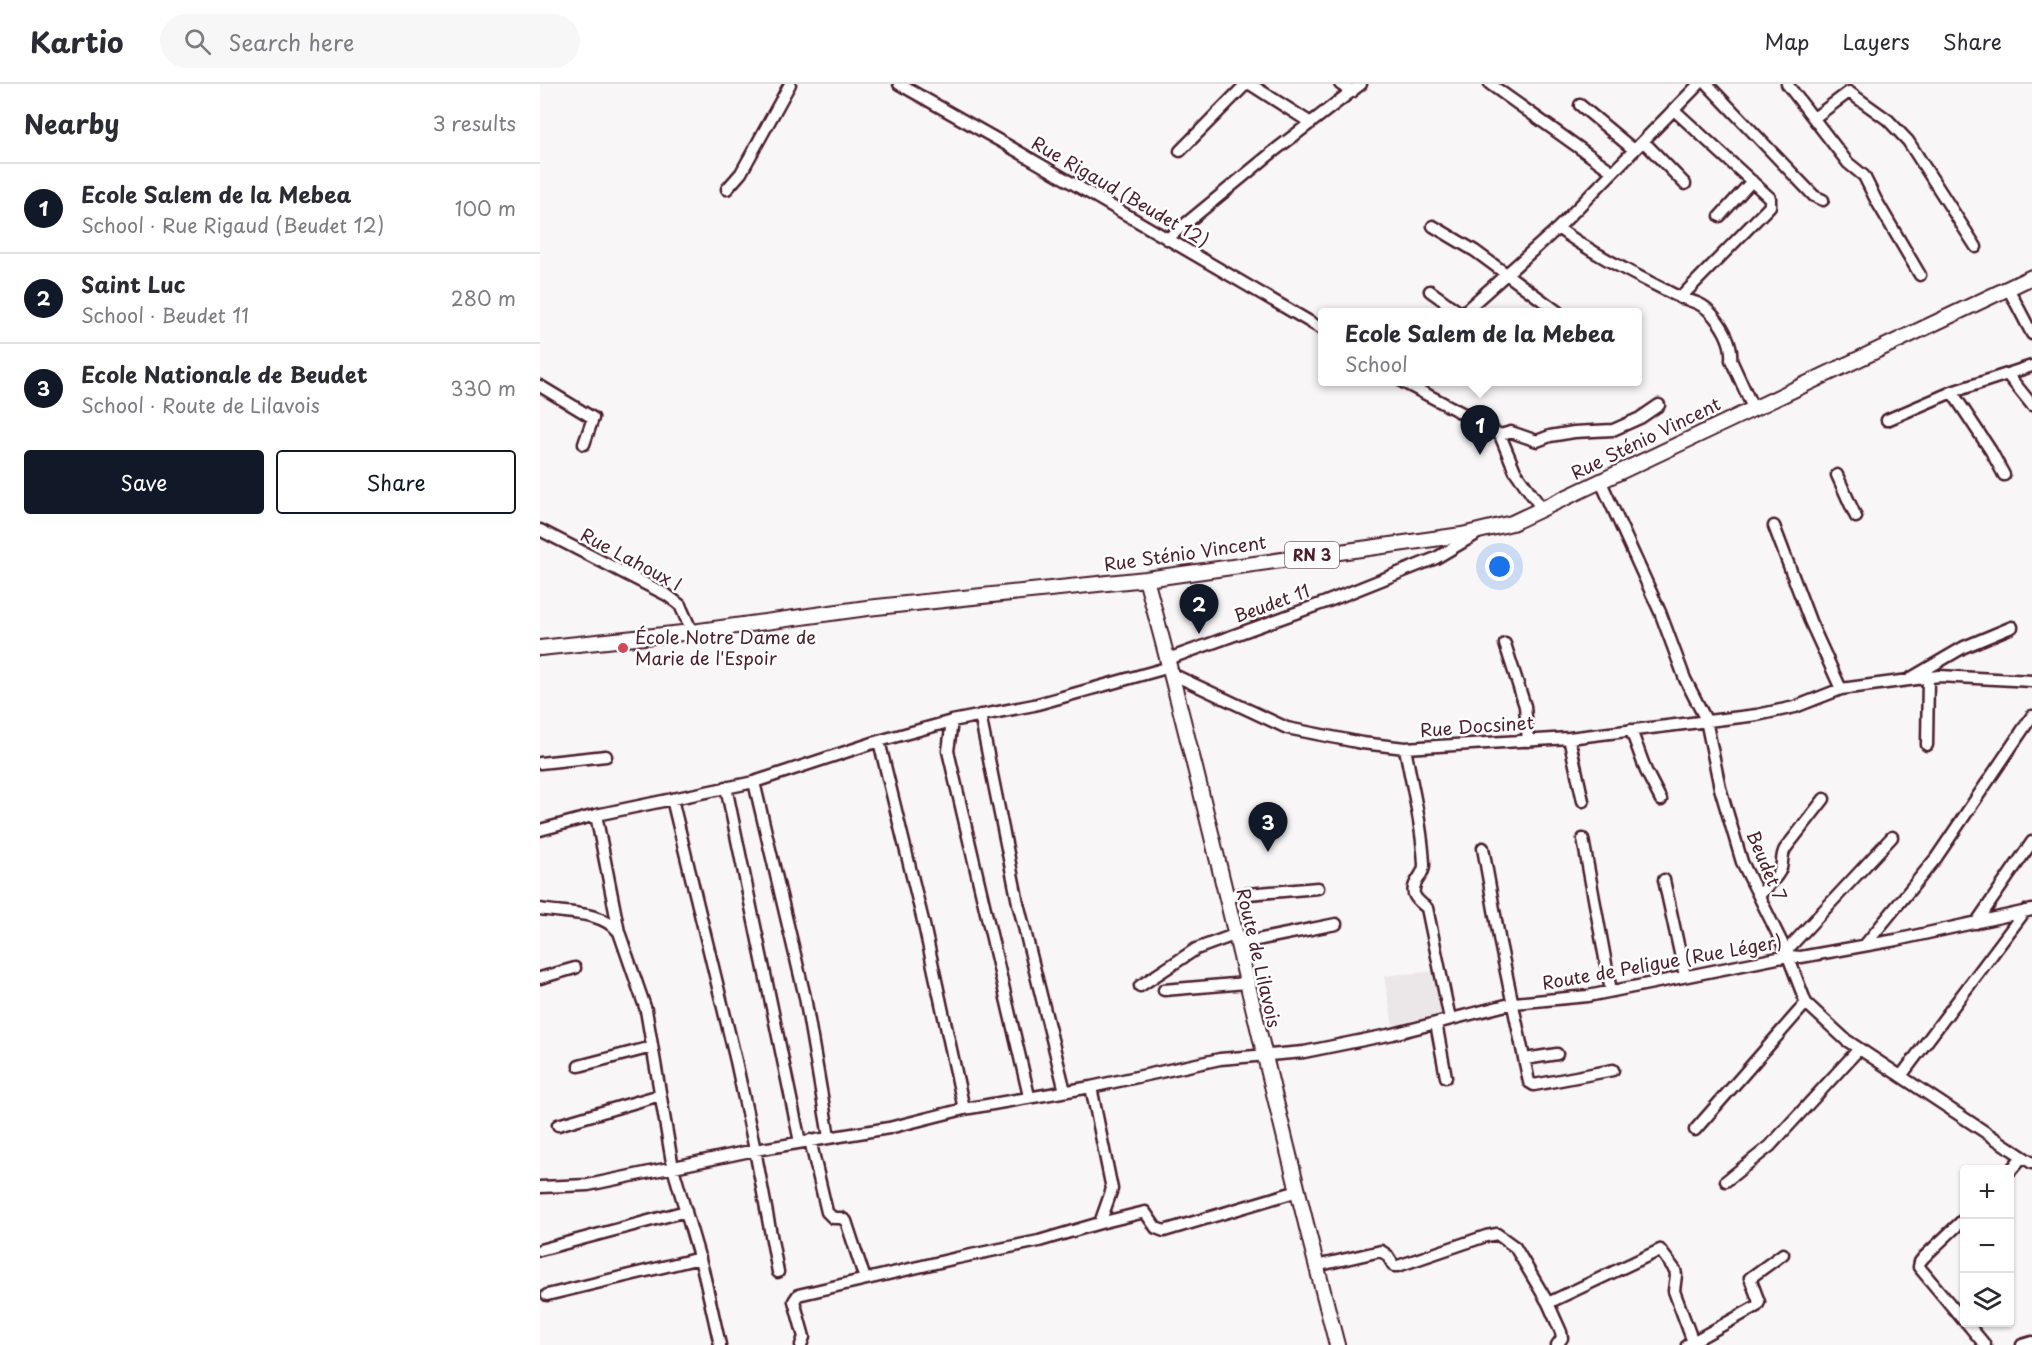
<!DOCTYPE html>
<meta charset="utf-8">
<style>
body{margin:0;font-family:"Playpen Sans",sans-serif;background:#f7f7f7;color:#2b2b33}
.controls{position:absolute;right:18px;bottom:18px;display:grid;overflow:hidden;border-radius:6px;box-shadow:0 2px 4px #0004}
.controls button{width:54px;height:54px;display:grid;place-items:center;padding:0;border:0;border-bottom:2px solid #e1e1e2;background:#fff;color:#2b2b33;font:30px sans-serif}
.you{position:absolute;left:960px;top:483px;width:21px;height:21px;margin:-15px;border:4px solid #fff;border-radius:50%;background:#1a73e8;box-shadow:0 0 0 9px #1a73e833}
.badge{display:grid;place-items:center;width:39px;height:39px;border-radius:50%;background:#111827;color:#fff;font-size:20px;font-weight:700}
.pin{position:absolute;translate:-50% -50px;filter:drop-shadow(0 2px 3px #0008)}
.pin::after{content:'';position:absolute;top:32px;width:21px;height:18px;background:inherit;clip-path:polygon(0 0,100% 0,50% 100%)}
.popup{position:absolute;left:778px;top:224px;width:324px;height:78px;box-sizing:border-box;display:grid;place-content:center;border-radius:6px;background:#fff;filter:drop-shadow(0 2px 4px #0005);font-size:20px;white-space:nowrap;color:#7c7c81}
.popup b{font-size:22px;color:#2b2b33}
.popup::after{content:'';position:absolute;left:50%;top:100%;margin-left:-12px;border:12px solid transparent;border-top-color:#fff}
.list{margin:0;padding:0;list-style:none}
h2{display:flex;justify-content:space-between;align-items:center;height:78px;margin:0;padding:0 24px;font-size:26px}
h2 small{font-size:20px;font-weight:400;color:#7c7c81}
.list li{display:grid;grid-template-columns:39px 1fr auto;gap:18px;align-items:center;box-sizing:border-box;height:90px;padding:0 24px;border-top:2px solid #e1e1e2}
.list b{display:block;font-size:22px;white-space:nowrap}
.list p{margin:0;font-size:20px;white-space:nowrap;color:#7c7c81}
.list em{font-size:20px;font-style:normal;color:#7c7c81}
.actions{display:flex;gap:12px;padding:18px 24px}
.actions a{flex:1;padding:14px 0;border:2px solid #111827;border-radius:6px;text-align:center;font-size:21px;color:#111827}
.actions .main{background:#111827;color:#fff}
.icon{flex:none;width:33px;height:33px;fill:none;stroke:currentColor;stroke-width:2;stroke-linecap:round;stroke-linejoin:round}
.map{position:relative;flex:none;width:1492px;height:1261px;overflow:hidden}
header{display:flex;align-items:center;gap:36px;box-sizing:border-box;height:84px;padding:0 30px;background:#fff;border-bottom:2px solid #e1e1e2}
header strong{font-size:28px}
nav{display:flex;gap:33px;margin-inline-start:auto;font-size:21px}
.search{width:420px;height:54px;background:#f7f7f7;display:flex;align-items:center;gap:15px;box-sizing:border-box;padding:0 21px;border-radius:33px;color:#7c7c81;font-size:22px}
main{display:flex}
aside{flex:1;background:#fff}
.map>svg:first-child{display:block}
.built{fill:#ebe6e8}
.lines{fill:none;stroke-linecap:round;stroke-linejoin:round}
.minor-casing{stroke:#4a1f2b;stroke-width:15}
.major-casing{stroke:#4a1f2b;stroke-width:18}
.minor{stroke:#fff;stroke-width:10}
.major{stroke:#fff;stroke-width:14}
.poi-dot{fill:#d1495b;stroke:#fff;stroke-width:2}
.labels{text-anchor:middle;stroke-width:5;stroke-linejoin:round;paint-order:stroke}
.shield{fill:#fff;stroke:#80626b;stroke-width:1.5}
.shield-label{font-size:16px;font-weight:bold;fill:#4a1f2b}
.street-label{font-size:18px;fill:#4a1f2b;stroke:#fff}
.poi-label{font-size:18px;fill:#4a1f2b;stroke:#fff;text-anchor:start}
</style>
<header>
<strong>Kartio</strong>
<div class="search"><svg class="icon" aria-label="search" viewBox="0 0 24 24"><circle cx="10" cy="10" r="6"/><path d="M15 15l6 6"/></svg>Search here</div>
<nav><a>Map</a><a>Layers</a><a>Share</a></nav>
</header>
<main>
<aside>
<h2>Nearby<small>3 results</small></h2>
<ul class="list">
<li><span class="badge">1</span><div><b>Ecole Salem de la Mebea</b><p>School · Rue Rigaud (Beudet 12)</p></div><em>100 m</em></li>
<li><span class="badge">2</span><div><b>Saint Luc</b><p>School · Beudet 11</p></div><em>280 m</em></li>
<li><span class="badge">3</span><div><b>Ecole Nationale de Beudet</b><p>School · Route de Lilavois</p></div><em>330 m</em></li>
</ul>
<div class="actions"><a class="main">Save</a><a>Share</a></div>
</aside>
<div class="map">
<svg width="1492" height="1261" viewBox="0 0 1492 1261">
<rect width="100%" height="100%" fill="#f8f6f7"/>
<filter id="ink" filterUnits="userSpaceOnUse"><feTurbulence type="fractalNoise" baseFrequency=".0167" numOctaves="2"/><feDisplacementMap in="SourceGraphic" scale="12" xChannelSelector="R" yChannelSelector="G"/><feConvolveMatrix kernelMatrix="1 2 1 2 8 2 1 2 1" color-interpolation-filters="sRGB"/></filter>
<g filter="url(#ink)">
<!-- built -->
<path class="built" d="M895,887l9,42 -51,12 -9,-49z"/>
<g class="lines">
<!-- minor casing -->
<g class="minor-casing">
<path id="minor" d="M359,0l108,61 315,184
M710,0l61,39
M800,0l12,8
M950,0l123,88
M1167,0l107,112 9,4
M1247,0l61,79 16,13 12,24 44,75
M1040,21l54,45
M1134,26l96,88v8l-90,92
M1274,34l35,-26 39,28 20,21 68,106
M1103,57l42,43
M640,67l66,-67
M187,105l14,-16 49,-89
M1180,132l32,-35
M893,142l42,25 83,61
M1018,144c36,27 78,47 117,67 11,5 26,7 34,16 12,12 24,31 22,49l22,48
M627,155l107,-88 87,-67
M1468,204l24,46
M890,207l29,21
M924,228l94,-84 141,-144
M1467,290l25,31
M863,298l76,40 21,13 15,36 27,38
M0,302l53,32 -9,26
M1347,336l65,-28
M960,351l11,-3 26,9 13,-5 24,-4 39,-2 27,-12 19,-13
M1297,391l19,42
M1464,391l-13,-24 -39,-59 80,-26
M1061,398l59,130 25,67 21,41 14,68 22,74 44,89 20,52 40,37 186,123
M1234,442l36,95 31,68
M0,446l127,65 13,10 12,27
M965,560l20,62 3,35
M628,575l158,-57 110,-44 39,-23
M632,590l115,54 75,15 43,5 164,-10 188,-23 38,-8 46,-18 98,-13 93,5
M1371,594l53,-31 48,-20
M440,631l38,188 47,188
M412,637l-4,30 81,345
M1091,646l15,41 15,29
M1029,654l14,63
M339,657l45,184 40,184
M1387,661l1,-68
M865,664c7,38 17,77 19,116 1,11 -13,18 -10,30 2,6 8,10 13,14l23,111
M0,679l66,-7
M214,698l51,215 24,140
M186,703l74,355
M132,715l64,262 19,89 23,122
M56,731l23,117
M0,746l56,-15 158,-33 125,-41 73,-20 82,-16 136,-38
M1043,755l28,152
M943,764l17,95 29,139 5,3 79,-15
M1124,796l21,96
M685,812l93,-8
M1219,812c6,-8 19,-18 22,-28 2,-7 0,-12 4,-19l39,-50
M0,825c27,5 60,1 79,23l27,78 27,158 30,102 17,75
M1436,839l56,-81
M697,860l99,-20
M1325,861l71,-87 96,-142
M1246,867l106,-114
M0,894l35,-10
M600,902l56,-37 38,-14
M624,906l82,-7
M896,939l10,54
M985,975l32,-5
M39,982l73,-19
M1361,992l124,-165
M551,1003l21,102 -12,34
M18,1041l102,-30
M1155,1046l111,-127
M270,1056l17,72 6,6h8l5,3 19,58
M1470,1087l12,-14
M1186,1097l44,-35 89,-97
M0,1103l48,-2 167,-35 134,-22 75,-19 127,-22 129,-28 84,-7 89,-18 121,-31 74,-7 200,-40 13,1 95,-17 136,-30
M1424,1135l-40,38 -4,5 -1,5 45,54
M0,1166l146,-39
M776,1182l65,-15 6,4 7,11h4l88,-30 11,-2 18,13 33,56 13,29 1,6 -5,7
M7,1211l153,-37
M1008,1219l112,-53 15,20 1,5 -2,16 19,51
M1426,1238l19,23
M261,1261l3,-8 -10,-36 4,-6 159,-37 82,-17 61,-18 45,-11 11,16 8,3 134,-40
M1147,1261l70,-39 2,-4 -9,-24 33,-24
M1482,1261l10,-3"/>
</g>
<!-- major casing -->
<g class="major-casing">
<path id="major" d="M606,495c69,254 124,512 191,766
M0,564l152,-16 175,-24 279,-29 316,-44 50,-12 520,-246"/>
</g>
<!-- minor -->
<use href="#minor" class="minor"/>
<!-- major -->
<use href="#major" class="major"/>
</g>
</g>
<!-- markers -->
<circle class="poi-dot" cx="83" cy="564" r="6"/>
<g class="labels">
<!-- shield labels -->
<rect class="shield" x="745" y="458" width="54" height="26" rx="4.5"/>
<g class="shield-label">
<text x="772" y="477">RN 3</text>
</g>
<!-- street labels -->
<g class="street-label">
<text transform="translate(580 108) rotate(30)" y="6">Rue Rigaud (Beudet 12)</text>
<text transform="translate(1106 355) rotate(-26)" y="6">Rue Sténio Vincent</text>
<text transform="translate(645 470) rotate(-8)" y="6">Rue Sténio Vincent</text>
<text transform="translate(91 476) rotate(28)" y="6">Rue Lahoux I</text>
<text transform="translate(732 520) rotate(-20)" y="6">Beudet 11</text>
<text transform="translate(937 643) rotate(-4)" y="6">Rue Docsinet</text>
<text transform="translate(1226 782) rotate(67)" y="6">Beudet 7</text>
<text transform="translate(718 874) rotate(77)" y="6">Route de Lilavois</text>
<text transform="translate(1122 879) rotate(-10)" y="6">Route de Peligue (Rue Léger)</text>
</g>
<!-- poi labels -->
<g class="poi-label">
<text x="95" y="560">École Notre Dame de<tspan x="95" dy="21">Marie de l'Espoir</tspan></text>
</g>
</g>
</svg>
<div class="controls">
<button>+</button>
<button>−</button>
<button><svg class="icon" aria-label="layers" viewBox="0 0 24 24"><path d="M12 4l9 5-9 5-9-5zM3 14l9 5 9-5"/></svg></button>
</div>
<div class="you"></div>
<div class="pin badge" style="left:940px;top:371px">1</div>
<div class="popup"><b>Ecole Salem de la Mebea</b>School</div>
<div class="pin badge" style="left:659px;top:550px">2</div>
<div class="pin badge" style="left:728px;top:768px">3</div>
</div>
</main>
